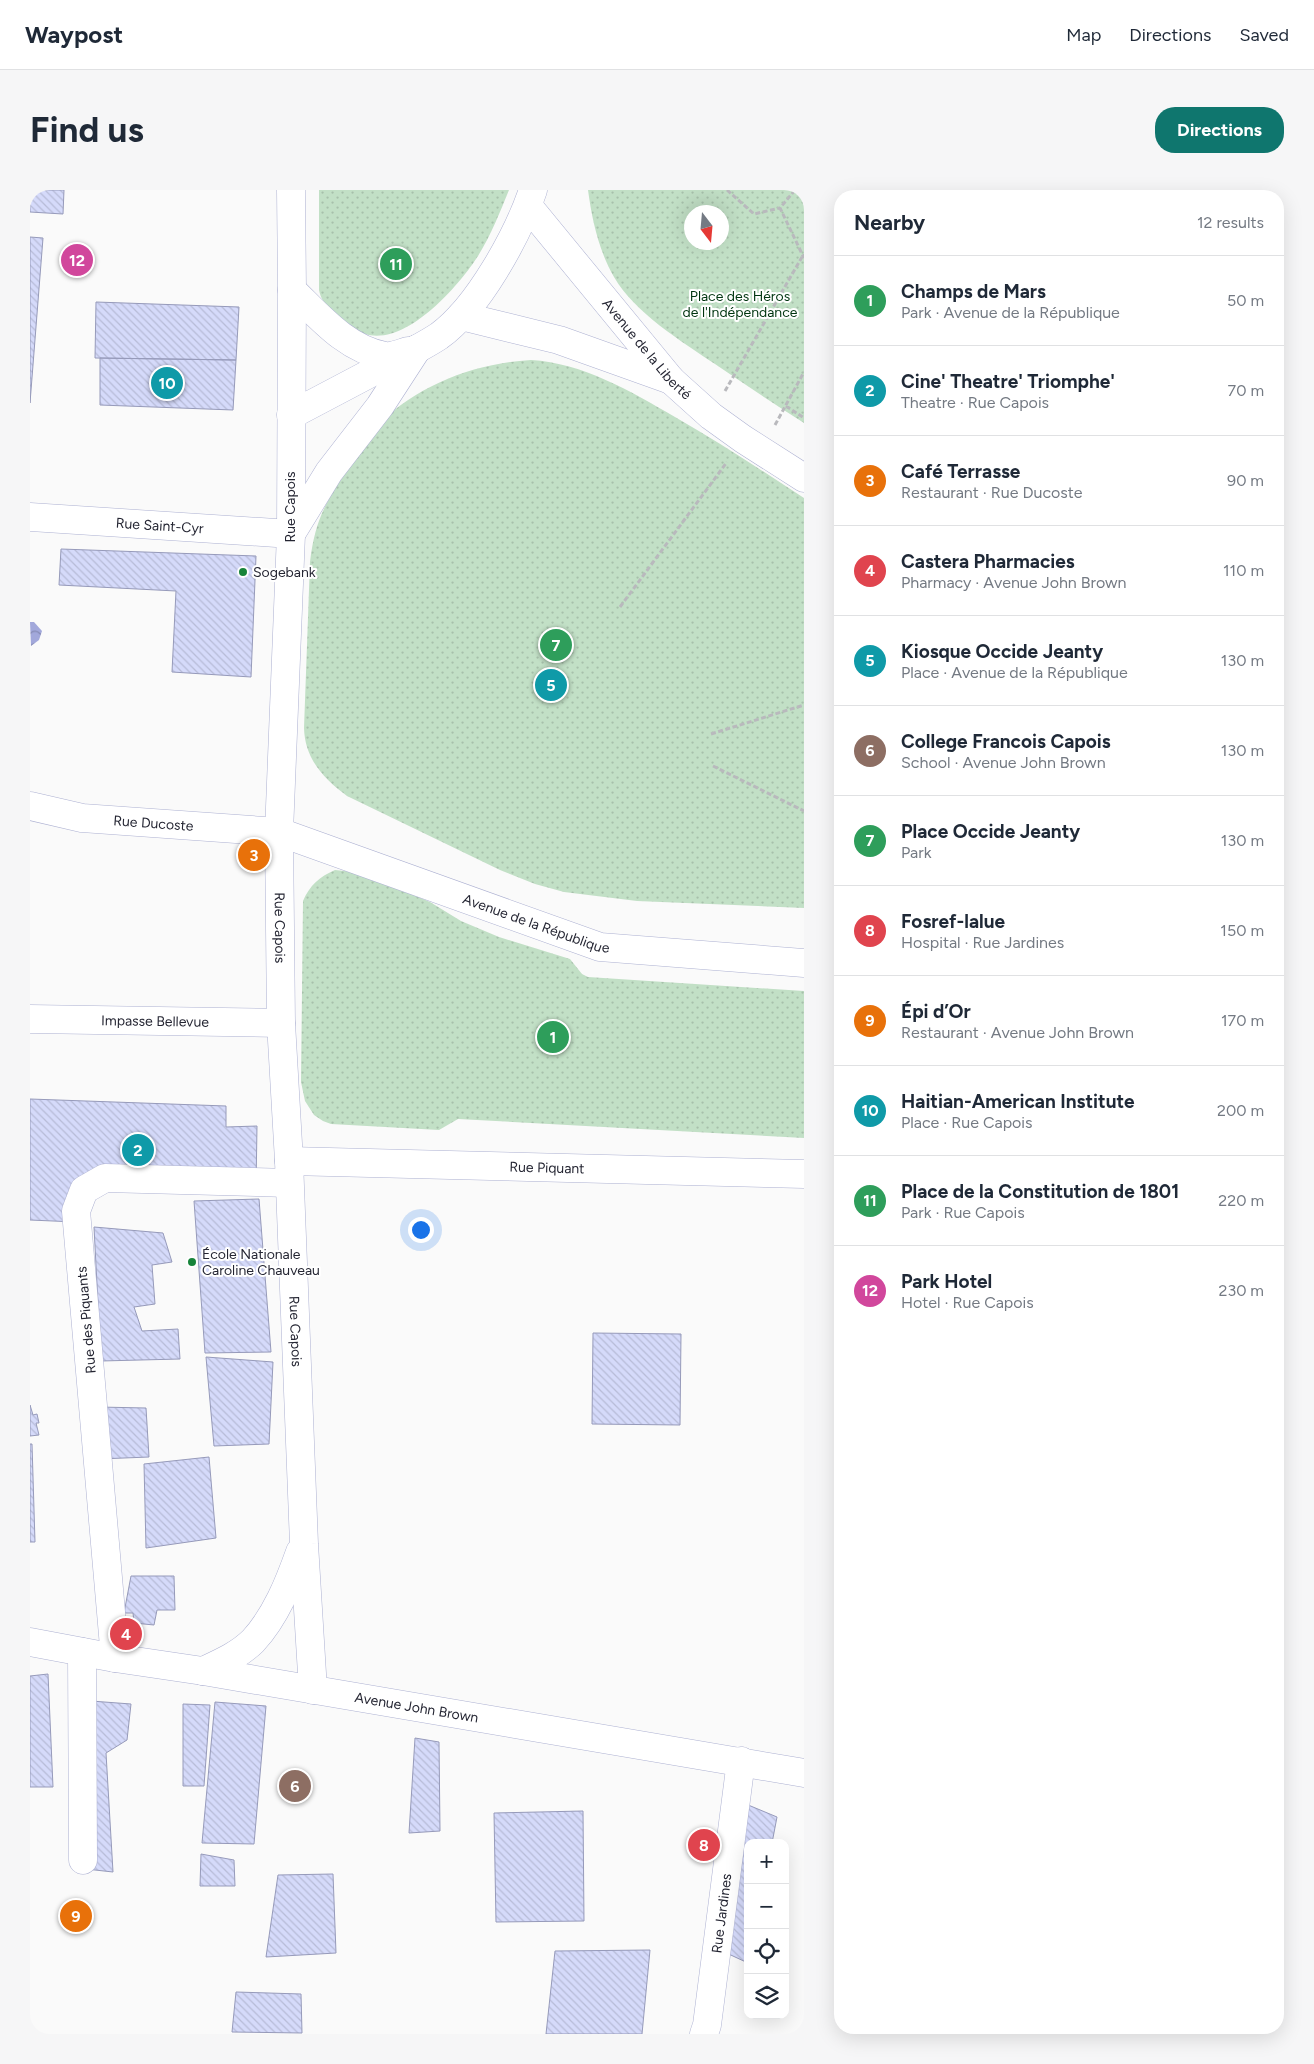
<!DOCTYPE html>
<meta charset="utf-8">
<style>
body{margin:0;font-family:Figtree,sans-serif;background:#f6f6f7;color:#1f2937}
.controls{position:absolute;right:15px;bottom:15px;display:grid;overflow:hidden;border-radius:10px;box-shadow:0 5px 20px #0002}
.controls button{width:45px;height:45px;display:grid;place-items:center;padding:0;border:0;border-bottom:1px solid #e0e1e3;background:#fff;color:#1f2937;font:25px sans-serif}
.compass{position:absolute;left:654px;top:15px;width:45px;height:45px;border-radius:50%;background:#fff;box-shadow:0 5px 20px #0002;rotate:164deg}
.you{position:absolute;left:390px;top:1039px;width:18px;height:18px;margin:-12px;border:4px solid #fff;border-radius:50%;background:#1a73e8;box-shadow:0 0 0 8px #1a73e833}
.badge{display:grid;place-items:center;width:32px;height:32px;border-radius:50%;background:#0f766e;color:#fff;font-size:16px;font-weight:700}
.pin{position:absolute;translate:-50% -50%;border:2px solid #fff;box-shadow:0 1px 5px #0006}
.list{margin:0;padding:0;list-style:none}
h2{display:flex;justify-content:space-between;align-items:center;height:65px;margin:0;padding:0 20px;font-size:21px}
h2 small{font-size:16px;font-weight:400;color:#747a83}
.list li{display:grid;grid-template-columns:32px 1fr auto;gap:15px;align-items:center;box-sizing:border-box;height:90px;padding:0 20px;border-top:1px solid #e0e1e3}
.list b{display:block;font-size:19px;white-space:nowrap}
.list p{margin:0;font-size:16px;white-space:nowrap;color:#747a83}
.list em{font-size:16px;font-style:normal;color:#747a83}
.icon{flex:none;width:28px;height:28px;fill:none;stroke:currentColor;stroke-width:2;stroke-linecap:round;stroke-linejoin:round}
.map{position:relative;flex:none;width:774px;height:1844px;overflow:hidden;border-radius:20px}
header{display:flex;align-items:center;gap:30px;box-sizing:border-box;height:70px;padding:0 25px;background:#fff;border-bottom:1px solid #e0e1e3}
header strong{font-size:24px}
nav{display:flex;gap:28px;margin-inline-start:auto;font-size:18px}
.intro{display:flex;align-items:center;justify-content:space-between;box-sizing:border-box;height:120px;padding:0 30px}
h1{margin:0;font-size:35px}
.button{padding:12px 22px;border-radius:20px;background:#0f766e;color:#fff;font-size:18px;font-weight:700}
main{display:flex;gap:30px;padding:0 30px}
aside{flex:1;background:#fff;border-radius:20px;box-shadow:0 5px 20px #0002}
.map>svg:first-child{display:block}
.grass{fill:url(#grass-dots);fill-rule:evenodd}
.water{fill:url(#water-waves)}
.building{fill:url(#building-back-hatch);stroke:#969aba}
.lines{fill:none;stroke-linecap:round;stroke-linejoin:round}
.minor-casing{stroke:#adb1d2;stroke-width:29}
.major-casing{stroke:#adb1d2;stroke-width:29}
.path{stroke:#b9b9bd;stroke-width:3;stroke-dasharray:5 2.5;stroke-linecap:butt}
.minor{stroke:#fff;stroke-width:28}
.major{stroke:#fff;stroke-width:28}
.poi-dot{fill:#17843a;stroke:#fff;stroke-width:2}
.labels{text-anchor:middle;stroke-width:4;stroke-linejoin:round;paint-order:stroke}
.park-label{font-size:14px;fill:#003510;stroke:#fff}
.street-label{font-size:14px;fill:#252633;stroke:#fff}
.poi-label{font-size:14px;fill:#252633;stroke:#fff;text-anchor:start}
</style>
<header>
<strong>Waypost</strong>
<nav><a>Map</a><a>Directions</a><a>Saved</a></nav>
</header>
<div class="intro"><h1>Find us</h1><a class="button">Directions</a></div>
<main>
<div class="map">
<svg width="774" height="1844" viewBox="0 0 774 1844">
<defs>
<pattern id="grass-dots" width="8" height="8" patternUnits="userSpaceOnUse" patternTransform="scale(1.25)"><rect width="8" height="8" fill="#c2e0c6"/><path d="M2 2h.1M6 6h.1" fill="none" stroke="#a7c0ab" stroke-width="1.8" stroke-linecap="round"/></pattern>
<pattern id="water-waves" width="16" height="10" patternUnits="userSpaceOnUse" patternTransform="scale(1.25)"><rect width="16" height="10" fill="#a2a8db"/><path d="M0 5q4-4 8 0t8 0" fill="none" stroke="#8489b2"/></pattern>
<pattern id="building-back-hatch" width="6" height="6" patternUnits="userSpaceOnUse" patternTransform="scale(1.25)"><rect width="6" height="6" fill="#d5dafa"/><path d="M-1 5l2 2M0 0l6 6M5-1l2 2" fill="none" stroke="#b7bbd7"/></pattern>
</defs>
<rect width="100%" height="100%" fill="#fafafa"/>
<!-- grass -->
<path class="grass" d="M289,0h190c-9,22 -18,45 -31,66 -21,33 -85,106 -127,70 -13,-11 -29,-19 -32,-36z
M558,0h216v233c-30,-19 -60,-39 -89,-59 -34,-23 -80,-51 -101,-87 -15,-26 -22,-57 -26,-87zM692,22v30h-30v-30z
M501,170c52,3 99,31 144,57 44,25 86,53 129,81v410l-167,-7 -73,-9 -29,-8 -35,-14 -153,-74c-24,-18 -42,-37 -43,-68l6,-166c5,-43 17,-63 41,-97 9,-13 17,-30 28,-41 40,-40 97,-61 152,-64z
M305,680l19,2 41,15 35,15 31,19 38,16 71,22 12,15 6,3 216,14v147l-346,-19 -19,11 -108,-6 -8,-3 -9,-6 -9,-14 -4,-19 2,-181c7,-16 16,-24 32,-31z"/>
<!-- water -->
<path class="water" d="M0,432h4l8,9 -3,9 -8,6z"/>
<!-- building -->
<path class="building" d="M0,0h34l-1,24 -33,-2z
M0,47l13,1 -13,165z
M66,112l143,5 -3,53 -141,-2z
M70,168l136,2 -3,50 -133,-5z
M31,359l195,7 -5,121 -79,-5 4,-81 -117,-6z
M0,909l196,7v21l31,-1 -1,61h-160l-20,35 -46,-2z
M229,1009l12,153 -66,1 -11,-152z
M64,1037l69,6 9,29 -20,3 3,39 -21,3 8,24 36,-2 2,30 -79,2z
M563,1143l88,1 -1,91 -88,-1z
M176,1167l67,5 -4,82 -55,2z
M0,1215l3,10 4,-1 2,9h-3l3,12 -9,1z
M68,1217l48,1 3,49 -50,2z
M0,1254h2l3,98h-5z
M179,1267l7,81 -70,10 -2,-84z
M101,1386h43l1,34h-18l-3,15 -20,-2 -1,-10h-9z
M18,1484l5,113h-23v-111z
M61,1511l40,3 -4,36 -21,13 7,119 -27,-3z
M185,1512l51,4 -12,138 -52,-1z
M153,1514l27,1 -6,81h-21z
M385,1548l24,4 1,89 -31,2z
M711,1612l36,15 -5,26h-24v120l-28,-13z
M553,1621l1,110 -88,1 -2,-109z
M171,1664l33,6 1,26h-35z
M303,1684l3,79 -70,4 12,-82z
M620,1760l-8,84h-96l9,-83z
M206,1802l65,2 1,39 -70,-1z"/>
<g class="lines">
<!-- minor casing -->
<g class="minor-casing">
<g id="minor">
<path id="s1" d="M261,0l1,100 -1,244 -12,298 2,191 8,138 15,383 9,146"/>
<path id="s2" d="M498,16l143,174 40,36 32,23 61,39"/>
<path d="M262,100c27,26 54,59 93,66 7,1 16,-3 23,-5"/>
<path d="M431,126l98,24 112,40"/>
<path d="M261,225c30,-16 61,-32 91,-48 19,-10 39,-19 57,-31 39,-28 79,-101 94,-146"/>
<path id="s3" d="M0,327l261,17 38,-62 51,-66 37,-57"/>
<path id="s4" d="M0,616l52,12 197,14 321,115 204,16"/>
<path id="s5" d="M0,829l251,4"/>
<path id="s6" d="M259,971l515,13"/>
<path d="M52,1462l1,208"/>
<path d="M85,1468l-39,-447 8,-21 21,-12 184,5"/>
<path d="M173,1481c17,-8 36,-16 50,-30 23,-25 36,-58 47,-89"/>
<path id="s7" d="M674,1844l3,-9 34,-264"/>
</g>
</g>
<!-- major casing -->
<g class="major-casing">
<g id="major">
<path id="s8" d="M0,1452l85,16 88,13 601,102"/>
</g>
</g>
<!-- path -->
<path class="path" d="M697,0l27,24 26,-6
M765,0l-15,18 24,50
M695,201l77,-134
M756,216l18,12
M745,235l29,-53
M590,417l107,-145
M681,544l93,-29
M683,576l91,45"/>
<!-- minor -->
<use href="#minor" class="minor"/>
<!-- major -->
<use href="#major" class="major"/>
</g>
<!-- markers -->
<g class="poi-dot">
<circle cx="213" cy="382" r="5"/>
<circle cx="162" cy="1072" r="5"/>
</g>
<g class="labels">
<!-- park labels -->
<g class="park-label">
<text x="710" y="111">Place des Héros<tspan x="710" dy="16">de l'Indépendance</tspan></text>
</g>
<!-- street labels -->
<g class="street-label">
<text dy="5" stroke="none"><textPath href="#s2" startOffset="186">Avenue de la Liberté</textPath></text>
<text transform="translate(260 317) rotate(-90)" y="5">Rue Capois</text>
<text dy="5" stroke="none"><textPath href="#s3" startOffset="130">Rue Saint-Cyr</textPath></text>
<text dy="5" stroke="none"><textPath href="#s4" startOffset="125">Rue Ducoste</textPath></text>
<text dy="5" stroke="none"><textPath href="#s4" startOffset="524">Avenue de la République</textPath></text>
<text dy="5" stroke="none"><textPath href="#s1" startOffset="738">Rue Capois</textPath></text>
<text dy="5" stroke="none"><textPath href="#s5" startOffset="125">Impasse Bellevue</textPath></text>
<text dy="5" stroke="none"><textPath href="#s6" startOffset="258">Rue Piquant</textPath></text>
<text transform="translate(56 1130) rotate(-95)" y="5">Rue des Piquants</text>
<text dy="5" stroke="none"><textPath href="#s1" startOffset="1142">Rue Capois</textPath></text>
<text dy="5" stroke="none"><textPath href="#s8" startOffset="392">Avenue John Brown</textPath></text>
<text dy="5" stroke="none"><textPath href="#s7" startOffset="122">Rue Jardines</textPath></text>
</g>
<!-- poi labels -->
<g class="poi-label">
<text x="223" y="387">Sogebank</text>
<text x="172" y="1069">École Nationale<tspan x="172" dy="16">Caroline Chauveau</tspan></text>
</g>
</g>
</svg>
<div class="controls">
<button>+</button>
<button>−</button>
<button><svg class="icon" aria-label="locate" viewBox="0 0 24 24"><circle cx="12" cy="12" r="6"/><path d="M12 2v4M12 18v4M2 12h4M18 12h4"/></svg></button>
<button><svg class="icon" aria-label="layers" viewBox="0 0 24 24"><path d="M12 4l9 5-9 5-9-5zM3 14l9 5 9-5"/></svg></button>
</div>
<svg class="compass" viewBox="-18 -18 36 36"><path d="M0-13l5 13h-10z" fill="#e53935"/><path d="M0 13l5-13h-10z" fill="#747a83"/></svg>
<div class="you"></div>
<div class="pin badge" style="left:523px;top:847px;background:#2e9e5b">1</div>
<div class="pin badge" style="left:108px;top:960px;background:#0f9aa8">2</div>
<div class="pin badge" style="left:224px;top:665px;background:#e8710a">3</div>
<div class="pin badge" style="left:96px;top:1444px;background:#e0444e">4</div>
<div class="pin badge" style="left:521px;top:495px;background:#0f9aa8">5</div>
<div class="pin badge" style="left:265px;top:1596px;background:#8d6e63">6</div>
<div class="pin badge" style="left:526px;top:455px;background:#2e9e5b">7</div>
<div class="pin badge" style="left:674px;top:1655px;background:#e0444e">8</div>
<div class="pin badge" style="left:46px;top:1726px;background:#e8710a">9</div>
<div class="pin badge" style="left:137px;top:193px;background:#0f9aa8">10</div>
<div class="pin badge" style="left:366px;top:74px;background:#2e9e5b">11</div>
<div class="pin badge" style="left:47px;top:70px;background:#d1479c">12</div>
</div>
<aside>
<h2>Nearby<small>12 results</small></h2>
<ul class="list">
<li><span class="badge" style="background:#2e9e5b">1</span><div><b>Champs de Mars</b><p>Park · Avenue de la République</p></div><em>50 m</em></li>
<li><span class="badge" style="background:#0f9aa8">2</span><div><b>Cine' Theatre' Triomphe'</b><p>Theatre · Rue Capois</p></div><em>70 m</em></li>
<li><span class="badge" style="background:#e8710a">3</span><div><b>Café Terrasse</b><p>Restaurant · Rue Ducoste</p></div><em>90 m</em></li>
<li><span class="badge" style="background:#e0444e">4</span><div><b>Castera Pharmacies</b><p>Pharmacy · Avenue John Brown</p></div><em>110 m</em></li>
<li><span class="badge" style="background:#0f9aa8">5</span><div><b>Kiosque Occide Jeanty</b><p>Place · Avenue de la République</p></div><em>130 m</em></li>
<li><span class="badge" style="background:#8d6e63">6</span><div><b>College Francois Capois</b><p>School · Avenue John Brown</p></div><em>130 m</em></li>
<li><span class="badge" style="background:#2e9e5b">7</span><div><b>Place Occide Jeanty</b><p>Park</p></div><em>130 m</em></li>
<li><span class="badge" style="background:#e0444e">8</span><div><b>Fosref-lalue</b><p>Hospital · Rue Jardines</p></div><em>150 m</em></li>
<li><span class="badge" style="background:#e8710a">9</span><div><b>Épi d’Or</b><p>Restaurant · Avenue John Brown</p></div><em>170 m</em></li>
<li><span class="badge" style="background:#0f9aa8">10</span><div><b>Haitian-American Institute</b><p>Place · Rue Capois</p></div><em>200 m</em></li>
<li><span class="badge" style="background:#2e9e5b">11</span><div><b>Place de la Constitution de 1801</b><p>Park · Rue Capois</p></div><em>220 m</em></li>
<li><span class="badge" style="background:#d1479c">12</span><div><b>Park Hotel</b><p>Hotel · Rue Capois</p></div><em>230 m</em></li>
</ul>
</aside>
</main>
